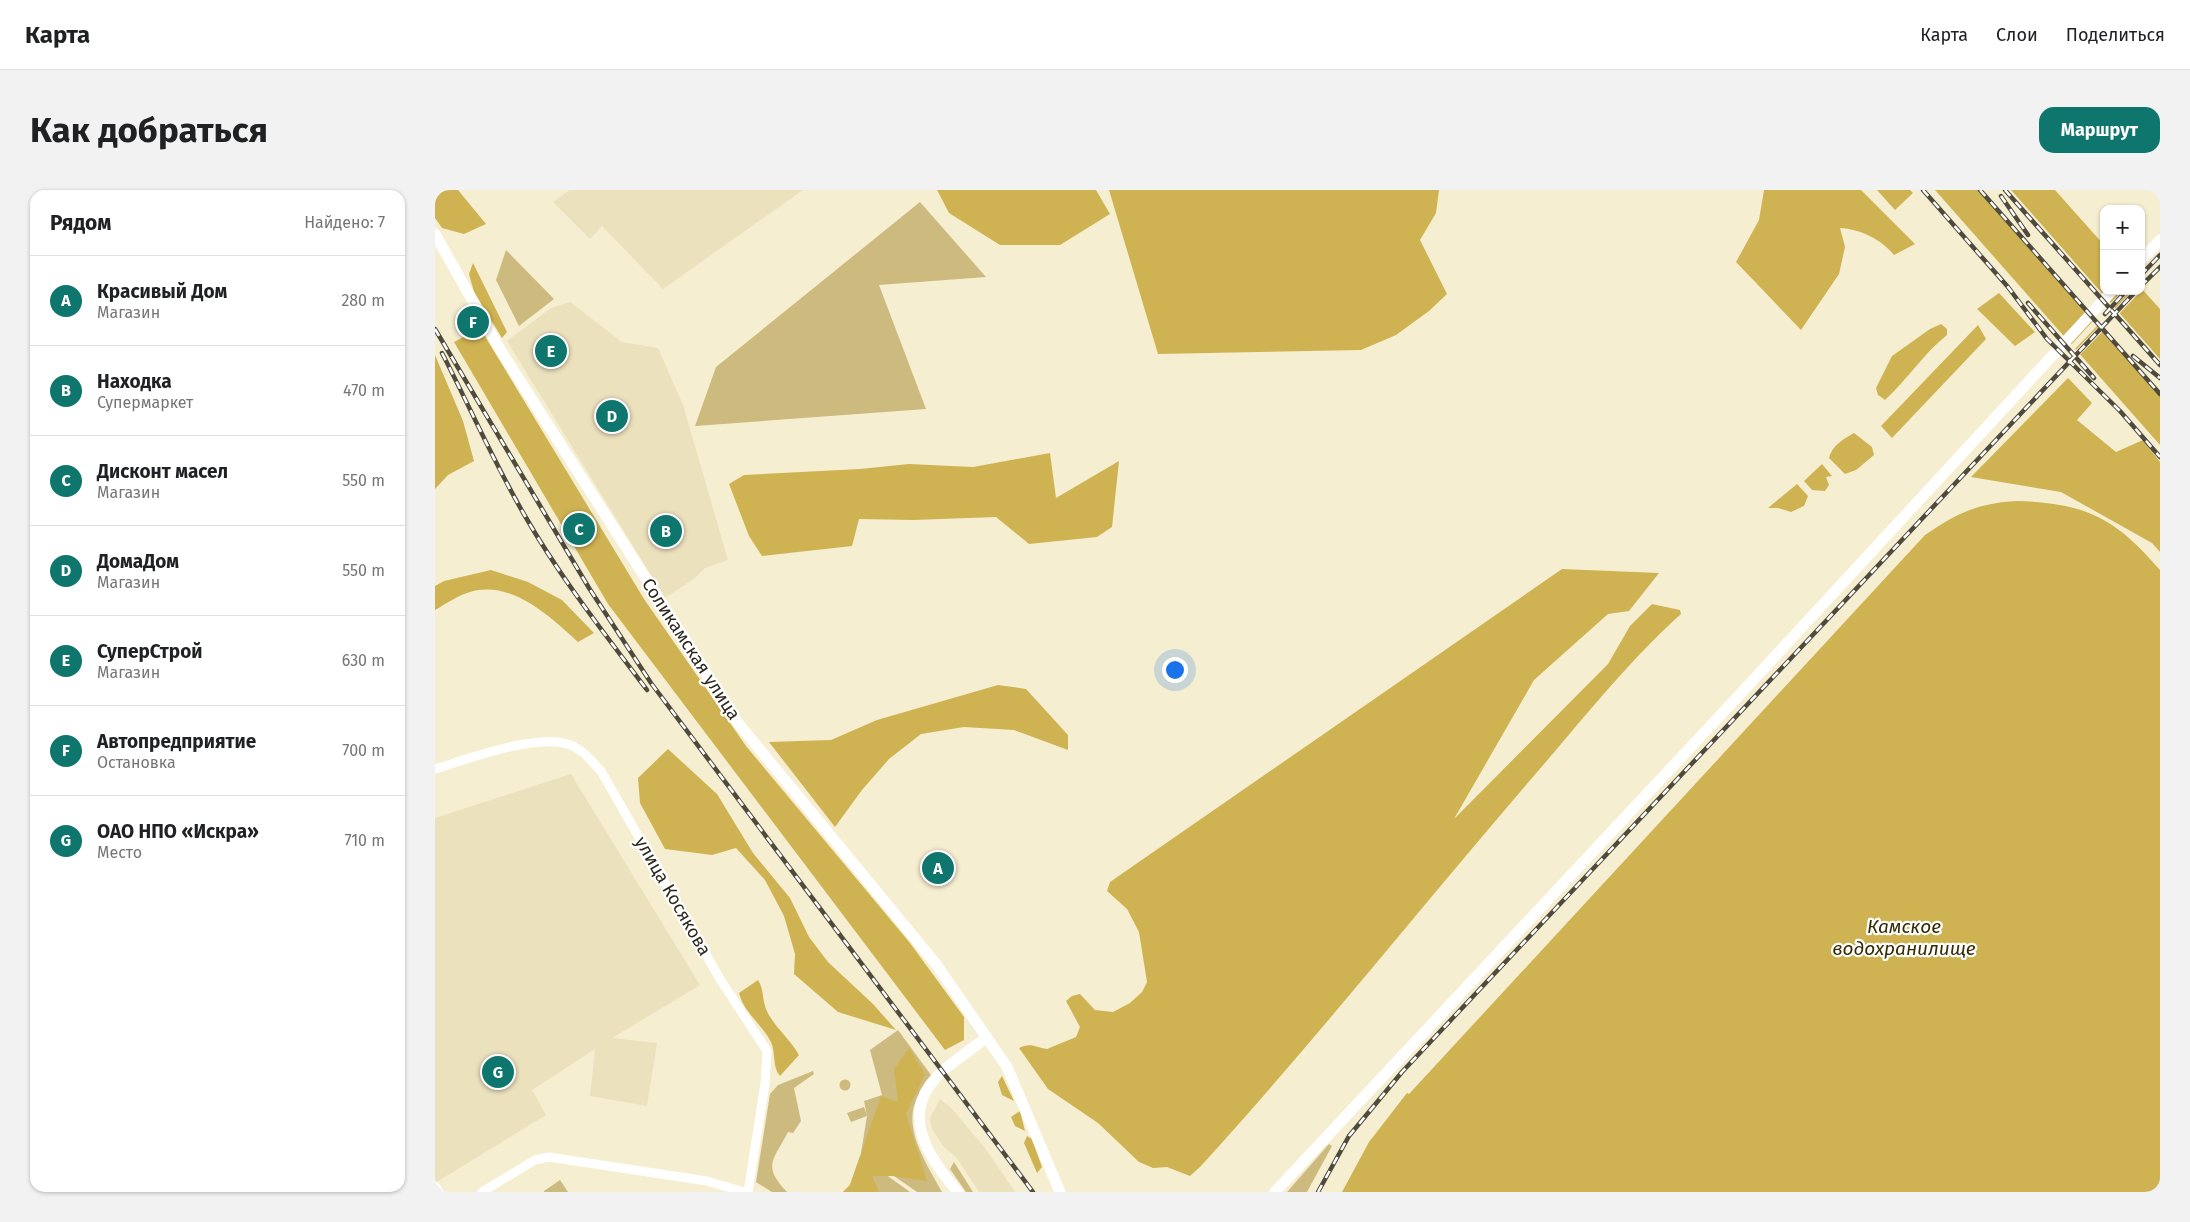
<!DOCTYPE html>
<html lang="ru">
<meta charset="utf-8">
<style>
body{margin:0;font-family:"Fira Sans",sans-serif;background:#f2f2f2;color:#202124}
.controls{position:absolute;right:15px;top:15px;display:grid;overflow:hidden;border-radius:10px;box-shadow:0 1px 4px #0004}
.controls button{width:45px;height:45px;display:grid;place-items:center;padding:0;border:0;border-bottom:1px solid #e0e0e0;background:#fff;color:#202124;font:25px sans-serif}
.you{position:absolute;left:739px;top:479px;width:18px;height:18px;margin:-12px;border:4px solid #fff;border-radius:50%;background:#1a73e8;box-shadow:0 0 0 8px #1a73e833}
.badge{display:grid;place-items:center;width:32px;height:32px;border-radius:50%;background:#0f766e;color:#fff;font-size:16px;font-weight:700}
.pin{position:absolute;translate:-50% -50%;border:2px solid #fff;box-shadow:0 1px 5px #0006}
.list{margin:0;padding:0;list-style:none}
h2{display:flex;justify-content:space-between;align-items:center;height:65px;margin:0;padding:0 20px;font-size:21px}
h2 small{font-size:16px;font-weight:400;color:#757577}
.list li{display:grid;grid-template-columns:32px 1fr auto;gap:15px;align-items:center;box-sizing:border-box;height:90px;padding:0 20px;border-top:1px solid #e0e0e0}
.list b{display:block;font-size:19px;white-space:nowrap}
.list p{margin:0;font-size:16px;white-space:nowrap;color:#757577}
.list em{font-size:16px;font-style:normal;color:#757577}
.map{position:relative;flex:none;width:1725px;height:1002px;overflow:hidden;border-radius:15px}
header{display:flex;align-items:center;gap:30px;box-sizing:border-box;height:70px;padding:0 25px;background:#fff;border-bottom:1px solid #e0e0e0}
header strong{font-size:24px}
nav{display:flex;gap:28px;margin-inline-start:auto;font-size:18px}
.intro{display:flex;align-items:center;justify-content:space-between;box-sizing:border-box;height:120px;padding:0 30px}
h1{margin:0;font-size:35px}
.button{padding:12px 22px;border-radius:15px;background:#0f766e;color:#fff;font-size:18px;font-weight:700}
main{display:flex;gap:30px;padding:0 30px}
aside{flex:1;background:#fff;border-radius:15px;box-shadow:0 1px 4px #0004}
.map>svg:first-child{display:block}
.built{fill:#ece1bd}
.green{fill:#cdba7e}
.forest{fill:#cfb352}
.pier{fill:#f6eed0}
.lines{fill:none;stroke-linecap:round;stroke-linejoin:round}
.minor{stroke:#fff;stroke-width:9}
.major{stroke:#fff;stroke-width:11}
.rail-casing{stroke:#4f4a3c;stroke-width:4.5}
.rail{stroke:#fff;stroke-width:2.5;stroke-dasharray:8;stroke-linecap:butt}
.labels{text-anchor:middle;stroke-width:4.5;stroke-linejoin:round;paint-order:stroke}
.street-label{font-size:18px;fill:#2b271c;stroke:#fff}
.water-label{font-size:19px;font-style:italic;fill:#352a00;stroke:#fff}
</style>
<header>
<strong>Карта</strong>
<nav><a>Карта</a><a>Слои</a><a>Поделиться</a></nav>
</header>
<div class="intro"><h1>Как добраться</h1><a class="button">Маршрут</a></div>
<main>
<aside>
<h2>Рядом<small>Найдено: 7</small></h2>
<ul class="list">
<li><span class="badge">A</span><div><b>Красивый Дом</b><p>Магазин</p></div><em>280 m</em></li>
<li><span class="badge">B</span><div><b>Находка</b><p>Супермаркет</p></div><em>470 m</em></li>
<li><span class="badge">C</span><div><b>Дисконт масел</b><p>Магазин</p></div><em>550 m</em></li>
<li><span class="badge">D</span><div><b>ДомаДом</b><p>Магазин</p></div><em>550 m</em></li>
<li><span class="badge">E</span><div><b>СуперСтрой</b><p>Магазин</p></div><em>630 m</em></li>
<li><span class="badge">F</span><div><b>Автопредприятие</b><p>Остановка</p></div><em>700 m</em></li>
<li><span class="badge">G</span><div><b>ОАО НПО «Искра»</b><p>Место</p></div><em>710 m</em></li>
</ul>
</aside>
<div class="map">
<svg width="1725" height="1002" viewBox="0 0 1725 1002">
<rect width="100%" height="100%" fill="#f6eed0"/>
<!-- built -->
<path class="built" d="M135,0h233l-140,99 -61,-63 -12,13 -37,-37z
M135,112l52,40 36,6 25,57 45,155 -23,8 -10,10 -30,20 -158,-257 44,-33z
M136,584l129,211 -88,53 45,5 -10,63 -57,-10 5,-47 -63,41 14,25 -111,68v-365z
M505,909l13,11 32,38 30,44h-36l-23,-35 -13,-11 -12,-19 -1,-9z"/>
<!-- green -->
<path class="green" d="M485,12l66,75 -107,8 47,124 -231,17 21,-59z
M71,60l48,49 -35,27 -23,-46z
M463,840l33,45c-6,10 -14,20 -17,31 -8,29 15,62 28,86h-25l-56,-39 6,-37 -16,6 -4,-9 17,-6 3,8 -3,-14 18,-6 -12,-45z
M378,881l1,3 -20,14 7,33 -8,12 -5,-1c-15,29 -26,33 -1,60h-15l-16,-10 14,-88 8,-9z
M404.5 895a5.5 5.5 0 1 1 11 0a5.5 5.5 0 1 1-11 0Z
M894,954l3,2 -25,46h-20z
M425,966l50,36h-67l7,-7z
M519,972l19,30h-7l-16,-23z
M125,990l8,12h-24v-1z"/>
<!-- forest -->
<path class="forest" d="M0,0h23l28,34 -22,10 -22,-6 -7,-10z
M502,0h159l14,24 -50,31h-60l-51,-32z
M674,0h330l-3,23 -16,27 27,54 -18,17 -33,24 -35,15 -203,4z
M1329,0h97l54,54 -21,11c-13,-16 -34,-26 -54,-27l5,19 -6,27 -38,56 -65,-68 23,-42z
M1442,0h33l3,3 -18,17z
M1500,0h43l182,206v49z
M1576,0h44l49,55v46h37v-3l19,21v50z
M38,73l34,69 -5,6 -28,-46 -5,-18z
M1564,103l36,39 -20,14 -38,-37z
M1506,134l6,5v6c-24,19 -40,45 -62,65l-7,-5 -2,-7 16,-32 38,-27z
M1543,135l8,14 -94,99 -11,-12z
M45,138l164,271 102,147 164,197 54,74v23l-19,10 -337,-446 -154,-262z
M0,165l28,66 11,40 -26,14 -13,14z
M1633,188l24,25 -15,17 39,32 27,-12 17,22v90l-8,-9 -91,-51 -90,-15z
M1419,243l18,14 2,8 -18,15 -11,4 -16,-16c3,-13 15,-19 25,-25z
M615,263l6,45 63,-37 -7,66 -15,10 -68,7 -33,-27 -83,3 -54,-1 -7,27 -90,10 -13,-20 -20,-52 15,-9 116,-6 49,-5 64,3z
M1387,274l10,12 -6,1 3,8 -4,6 -13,-1 -8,-9z
M1362,294l11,12 -4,10 -13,6 -13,-4h-10z
M1582,311c69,2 98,17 143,69v622h-818l27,-50 38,-49 2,1 516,-559c32,-22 53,-32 92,-34z
M1127,379l97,4 -30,38 -21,3 -74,66 -80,139 154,-155 22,-38 22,-22 28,6 1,4c-55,49 -106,115 -155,171 -109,127 -213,258 -326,382l-10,9 -23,-9 -14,1 -14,-6 -41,-39 -50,-34 -29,-41c12,-6 16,-1 28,1l29,-12 4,-10 -14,-26 6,-5 8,-2 15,16 18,2 17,-9 12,-11 5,-10 -8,-50 -12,-23 -20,-18 3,-9z
M56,380l37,12 34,18 32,33 -16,9c-29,-26 -66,-62 -108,-50 -12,3 -24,12 -35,18v-24l9,-5z
M563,495l28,4 42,46v15l-54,-20 -50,-3 -43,7 -32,25 -27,31 -27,37 -66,-85 62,-2 46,-20z
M233,559l49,45 36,59 37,45 19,39 19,25 45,42 23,26 -58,-18 -44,-38 1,-20 -11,-38 -19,-36 -29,-32 -24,7 -47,-6 -25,-46 -2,-25z
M323,790c6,10 4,16 7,26 6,19 25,32 34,49l-19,21c-8,-9 -4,-23 -9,-34 -9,-18 -27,-29 -32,-49z
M474,858l16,26 -19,40 21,67 -35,-5h-20l7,16h-36l7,-7 31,-89 17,6 -4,-33z
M567,886l12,25 -12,-6 -4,-13z
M585,921l5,20 -10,-5 -4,-9z
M592,946l5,3 10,28 -5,6 -13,-30z"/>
<!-- pier -->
<path class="pier" d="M1687,101h8l-17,18 -4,-4z
M1697,101h9l-23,24 -4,-5z
M1660,129l4,5 -26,27 -4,-4z
M1665,135l4,5 -26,27 -4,-5z"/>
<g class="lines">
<!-- minor -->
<path class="minor" d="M0,579c33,-10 109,-39 140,-22 10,5 18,16 26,24l119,208 47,72 -2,33 -17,108
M0,996l4,6
M47,1002l53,-32 14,-3 158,24 37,11"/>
<!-- major -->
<path class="major" d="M0,44l66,117 237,372 198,241 71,103 53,125
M1706,70l19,-20
M523,1002c-25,-29 -55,-70 -28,-107 13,-18 40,-34 57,-48
M840,1002l469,-502 368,-399"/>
<!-- rail casing -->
<g class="rail-casing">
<path id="rail" d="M1488,0l85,97 39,52 73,72 40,46
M1545,0l180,204
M1570,0l155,175
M1566,6l27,39
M1706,85l19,-20
M1706,96l19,-19
M1593,113l66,75
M1670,124l21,-23
M0,139l154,259 62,95 382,509
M7,163c28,54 52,110 83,163 35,61 79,117 122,174
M1698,166l27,22
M883,1002l31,-56 53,-64 734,-781"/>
</g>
<!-- rail -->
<use href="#rail" class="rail"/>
</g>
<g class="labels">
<!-- street labels -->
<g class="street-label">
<text transform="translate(256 459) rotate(57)" y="6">Соликамская улица</text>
<text transform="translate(238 706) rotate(60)" y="6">улица Косякова</text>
</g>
<!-- water labels -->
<g class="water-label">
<text x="1469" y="743">Камское<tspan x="1469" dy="22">водохранилище</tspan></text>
</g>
</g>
</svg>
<div class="controls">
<button>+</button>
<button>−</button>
</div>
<div class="you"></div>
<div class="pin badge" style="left:503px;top:678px">A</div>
<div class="pin badge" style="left:231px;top:341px">B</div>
<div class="pin badge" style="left:144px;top:339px">C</div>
<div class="pin badge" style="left:177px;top:226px">D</div>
<div class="pin badge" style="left:116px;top:161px">E</div>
<div class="pin badge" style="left:38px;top:132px">F</div>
<div class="pin badge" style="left:63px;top:882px">G</div>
</div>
</main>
